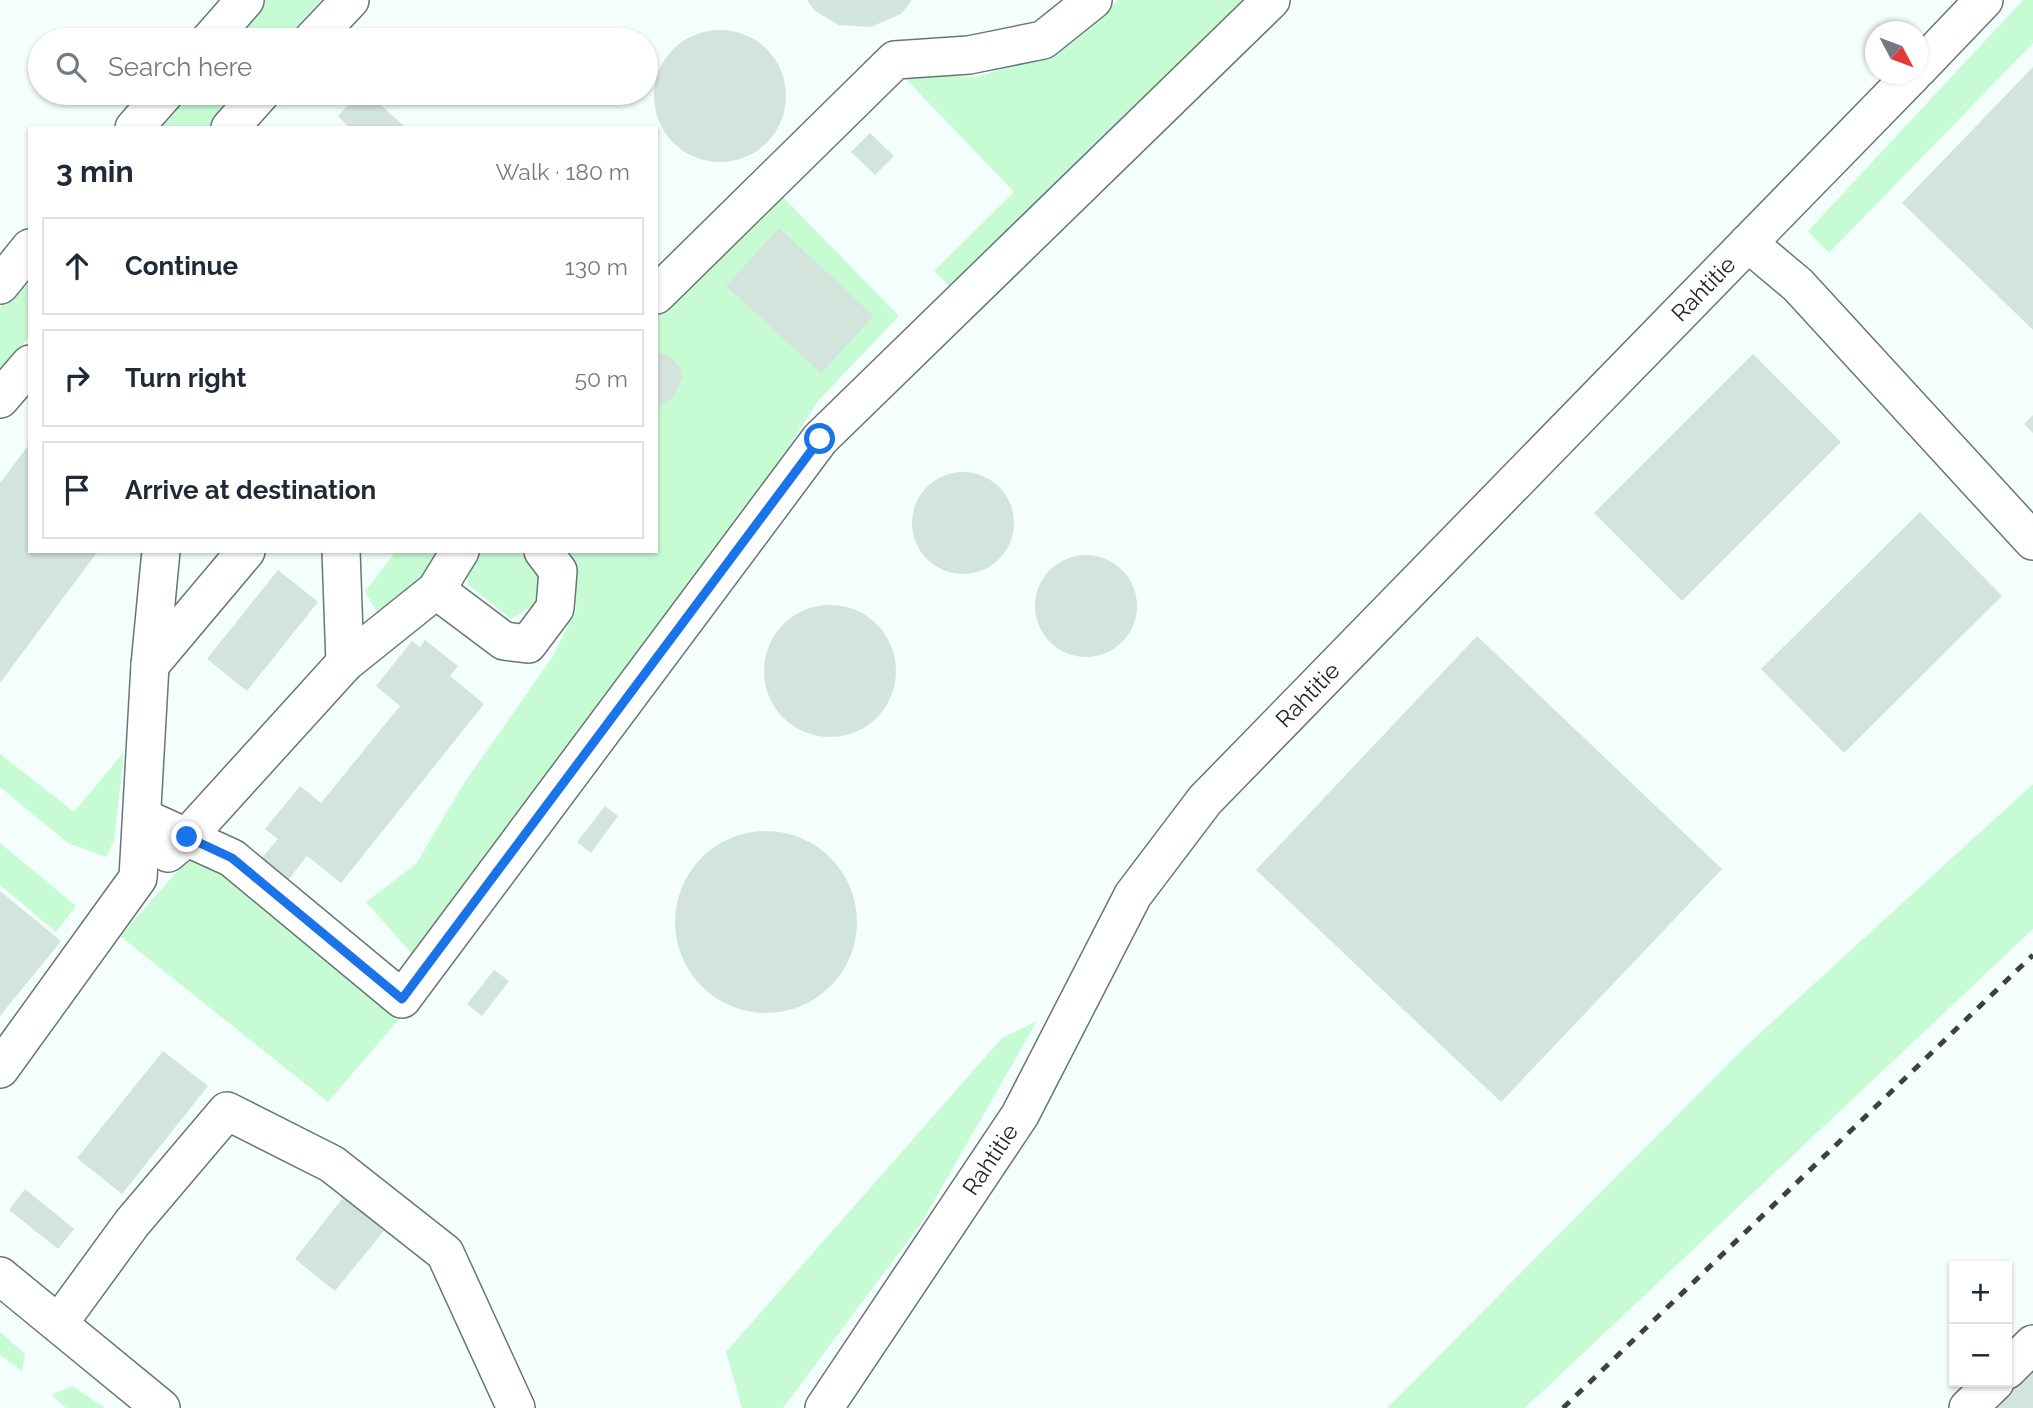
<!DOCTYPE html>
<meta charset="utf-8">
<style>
body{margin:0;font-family:Raleway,sans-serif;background:#f6f6f7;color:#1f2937}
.controls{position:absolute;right:21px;bottom:21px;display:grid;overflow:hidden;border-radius:0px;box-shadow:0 2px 5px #0004}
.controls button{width:63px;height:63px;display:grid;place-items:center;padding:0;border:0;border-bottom:2px solid #e0e1e3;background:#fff;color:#1f2937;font:35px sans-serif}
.compass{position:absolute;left:1865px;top:21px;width:63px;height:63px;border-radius:50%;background:#fff;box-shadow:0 2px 5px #0004;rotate:131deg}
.stop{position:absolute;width:21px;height:21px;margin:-16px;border:5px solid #1a73e8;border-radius:50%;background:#fff}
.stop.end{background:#1a73e8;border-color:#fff;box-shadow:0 2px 7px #0008}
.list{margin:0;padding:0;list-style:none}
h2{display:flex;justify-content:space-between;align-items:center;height:91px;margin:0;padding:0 28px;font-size:30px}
h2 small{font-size:23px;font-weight:400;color:#747a83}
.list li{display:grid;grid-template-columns:46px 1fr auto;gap:21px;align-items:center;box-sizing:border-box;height:98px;margin:0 14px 14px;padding:0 14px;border:2px solid #e0e1e3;border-radius:0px}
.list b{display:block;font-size:26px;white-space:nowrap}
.list em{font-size:23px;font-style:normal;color:#747a83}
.icon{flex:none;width:38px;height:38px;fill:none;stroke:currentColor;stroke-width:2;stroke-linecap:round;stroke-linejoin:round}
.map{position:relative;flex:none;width:2033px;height:1408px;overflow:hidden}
.search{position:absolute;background:#fff;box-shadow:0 2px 5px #0004;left:28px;top:28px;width:630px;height:77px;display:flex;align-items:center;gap:18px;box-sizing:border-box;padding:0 24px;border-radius:38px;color:#747a83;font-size:26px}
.panel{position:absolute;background:#fff;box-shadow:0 2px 5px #0004;left:28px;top:126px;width:630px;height:427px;border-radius:0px}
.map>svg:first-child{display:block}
.green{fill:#c7fbd4}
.building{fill:#d3e4dd}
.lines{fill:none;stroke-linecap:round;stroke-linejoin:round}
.minor-casing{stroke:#667775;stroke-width:40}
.minor{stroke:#fff;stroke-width:37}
.rail{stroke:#3b4342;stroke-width:5;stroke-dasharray:9 9;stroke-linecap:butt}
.route{stroke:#1a73e8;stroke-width:9}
.labels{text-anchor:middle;stroke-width:5;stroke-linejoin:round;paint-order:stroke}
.street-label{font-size:23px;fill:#202827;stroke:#fff}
</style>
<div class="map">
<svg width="2033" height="1408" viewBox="0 0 2033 1408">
<rect width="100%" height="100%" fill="#f3fefd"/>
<!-- green -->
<path class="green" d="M264,0h57l-37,40h-54z
M1119,0h136l-298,294 -23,-23 80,-79 -113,-118 75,3 69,-21z
M2023,0h10v43l-204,210 -21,-22z
M185,93h54l-30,35h-54z
M781,195l118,121 -81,85 -90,142 -312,415 -50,-56 50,-38 47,-79 90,-129 24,-48 -17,-57h96v-239z
M30,273v63l-30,35v-63z
M396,551h47l-6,12 -54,59 -18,-30z
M479,551h40l28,26 1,20 -37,22 -43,-34 -3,-21z
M124,752l-10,89 -8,16 -38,-14 -68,-56v-33l74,58z
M2033,784v145l-508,479h-138l359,-362z
M0,843l76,63 -20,26 -56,-47z
M189,858l28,13 183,147 -72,84 -208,-166z
M1037,1021l-115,201 -139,186h-41l-16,-56 276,-314z
M0,1332l25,22 -3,17 -22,-16z
M72,1386l33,22h-38l-16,-13z"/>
<!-- building -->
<path class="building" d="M807,0h105l-11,14 -30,13 -32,-2 -24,-14z
M654 96a66 66 0 1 1 132 0a66 66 0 1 1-132 0Z
M2033,67v263l-131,-127z
M359,93h9l38,35h-56l-12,-12z
M870,133l24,23 -19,19 -24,-23z
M779,228l95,88 -53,57 -95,-87z
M656,353l11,1 13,13 2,11 -8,19 -14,8 -4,-1z
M1753,354l88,88 -159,159 -88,-88z
M2033,415v18l-9,-9z
M30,443v108h68l-98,132v-200z
M912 523a51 51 0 1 1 102 0a51 51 0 1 1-102 0Z
M1920,512l82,84 -158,157 -83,-84z
M1035 606a51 51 0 1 1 102 0a51 51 0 1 1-102 0Z
M278,570l40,32 -71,89 -40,-32z
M764 671a66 66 0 1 1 132 0a66 66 0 1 1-132 0Z
M1477,636l245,233 -221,233 -245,-232z
M425,640l33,26 -8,10 34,28 -143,179 -34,-27 -18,23 -27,-21 16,-19 -13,-10 35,-43 21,17 79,-97 -24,-20 36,-45 8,6z
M605,806l13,10 -27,37 -14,-11z
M675 922a91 91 0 1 1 182 0a91 91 0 1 1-182 0Z
M0,891l61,50 -61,75z
M494,970l15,11 -27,35 -15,-12z
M163,1051l45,35 -86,108 -45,-36z
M25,1189l49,40 -16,20 -49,-39z
M345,1195l41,33 -51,63 -40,-32z
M2033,1360v48h-49z"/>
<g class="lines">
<!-- minor casing -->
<g class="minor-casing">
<g id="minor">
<path d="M210,40l35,-40"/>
<path d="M312,40l38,-40"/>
<path d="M1918,69l66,-69"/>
<path d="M134,128l31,-35"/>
<path d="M230,128l31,-35"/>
<path d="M1748,243l50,42 235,256"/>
<path d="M0,285l30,-37"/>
<path d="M656,295l239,-235 74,-5 74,-15 50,-40"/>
<path d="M0,399l30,-35"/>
<path d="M341,551l4,112"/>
<path d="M436,590l68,51 24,3 27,-36 3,-37 -15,-20"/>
<path d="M150,665l11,-114"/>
<path d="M142,817l90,41 170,141 418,-560 451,-439"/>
<path d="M168,853l19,-16 158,-174 91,-73 24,-39"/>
<path d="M0,1069l138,-191 12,-213 96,-114"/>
<path d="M0,1276l161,132"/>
<path d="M59,1323l73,-100 95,-112 105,53 113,89 71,155"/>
<path d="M2007,1370l26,-26"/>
<path id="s1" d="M824,1408l196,-293 113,-220 72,-95 708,-726"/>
<path d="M1968,1408l27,-26"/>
</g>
</g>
<!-- minor -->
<use href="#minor" class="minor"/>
<!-- rail -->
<path class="rail" d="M1563,1408l470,-453"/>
</g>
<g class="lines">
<!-- route -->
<path class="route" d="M187,837l45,21 170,141 418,-560"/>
</g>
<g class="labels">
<!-- street labels -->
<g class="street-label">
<text dy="8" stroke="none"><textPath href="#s1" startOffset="1433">Rahtitie</textPath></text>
<text dy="8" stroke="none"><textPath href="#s1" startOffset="866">Rahtitie</textPath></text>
<text dy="8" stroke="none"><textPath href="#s1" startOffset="299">Rahtitie</textPath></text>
</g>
</g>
</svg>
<div class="controls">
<button>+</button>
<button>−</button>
</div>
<svg class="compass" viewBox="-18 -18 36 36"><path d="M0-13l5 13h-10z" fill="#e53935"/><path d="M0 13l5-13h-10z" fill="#747a83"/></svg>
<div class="stop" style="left:820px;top:439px"></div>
<div class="stop end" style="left:187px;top:837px"></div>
<div class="search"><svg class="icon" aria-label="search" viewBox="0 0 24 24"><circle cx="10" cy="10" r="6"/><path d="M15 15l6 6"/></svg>Search here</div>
<section class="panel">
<h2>3 min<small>Walk · 180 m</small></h2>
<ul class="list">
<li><svg class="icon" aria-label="ahead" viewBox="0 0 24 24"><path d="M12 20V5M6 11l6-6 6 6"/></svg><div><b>Continue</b></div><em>130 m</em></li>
<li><svg class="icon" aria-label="right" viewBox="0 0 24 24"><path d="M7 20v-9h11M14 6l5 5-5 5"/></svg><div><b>Turn right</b></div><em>50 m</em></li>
<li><svg class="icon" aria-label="arrive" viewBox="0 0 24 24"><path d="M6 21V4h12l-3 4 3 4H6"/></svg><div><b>Arrive at destination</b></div></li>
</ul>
</section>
</div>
